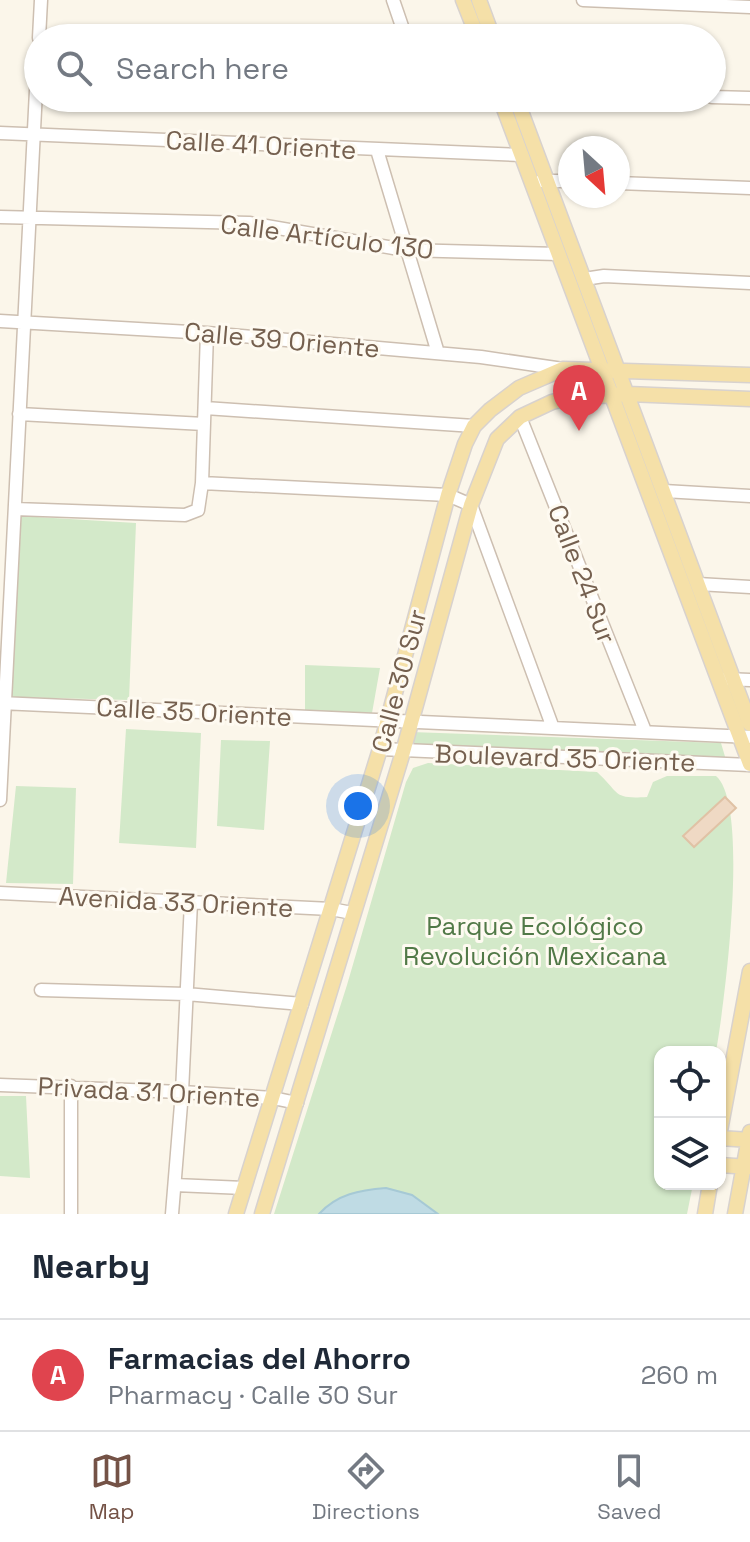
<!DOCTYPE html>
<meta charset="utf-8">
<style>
body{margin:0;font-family:"Space Grotesk",sans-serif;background:#f6f6f7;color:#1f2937}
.controls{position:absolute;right:24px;bottom:24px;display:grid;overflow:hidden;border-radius:16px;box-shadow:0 2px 6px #0004}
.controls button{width:72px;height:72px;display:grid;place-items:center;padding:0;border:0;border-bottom:2px solid #e0e1e3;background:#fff;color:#1f2937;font:40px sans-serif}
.compass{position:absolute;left:558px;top:136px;width:72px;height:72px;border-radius:50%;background:#fff;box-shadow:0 2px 6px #0004;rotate:154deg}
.you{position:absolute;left:358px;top:806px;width:28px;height:28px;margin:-20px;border:6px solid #fff;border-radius:50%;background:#1a73e8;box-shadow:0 0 0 12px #1a73e833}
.badge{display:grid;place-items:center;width:52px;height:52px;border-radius:50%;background:#745246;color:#fff;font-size:26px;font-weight:700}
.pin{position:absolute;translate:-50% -66px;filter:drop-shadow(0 2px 4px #0008)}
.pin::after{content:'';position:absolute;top:42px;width:28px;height:24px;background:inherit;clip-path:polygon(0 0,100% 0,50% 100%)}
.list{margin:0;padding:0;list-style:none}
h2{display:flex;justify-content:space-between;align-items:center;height:104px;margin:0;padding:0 32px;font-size:34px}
h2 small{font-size:26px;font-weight:400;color:#747a83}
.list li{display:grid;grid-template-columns:52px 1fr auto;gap:24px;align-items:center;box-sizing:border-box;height:112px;padding:0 32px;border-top:2px solid #e0e1e3}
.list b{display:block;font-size:30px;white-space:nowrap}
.list p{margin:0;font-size:26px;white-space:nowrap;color:#747a83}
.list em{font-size:26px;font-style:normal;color:#747a83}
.icon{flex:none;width:44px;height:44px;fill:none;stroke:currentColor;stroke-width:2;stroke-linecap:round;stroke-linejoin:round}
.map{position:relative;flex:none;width:750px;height:1214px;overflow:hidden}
.search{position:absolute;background:#fff;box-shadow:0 2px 6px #0004;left:24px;right:24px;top:24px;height:88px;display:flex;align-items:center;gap:20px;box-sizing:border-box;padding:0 28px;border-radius:44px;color:#747a83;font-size:30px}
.sheet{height:216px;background:#fff}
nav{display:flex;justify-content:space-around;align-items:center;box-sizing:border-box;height:112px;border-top:2px solid #e0e1e3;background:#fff;font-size:22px;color:#747a83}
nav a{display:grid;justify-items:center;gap:4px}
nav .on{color:#745246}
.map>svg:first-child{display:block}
.green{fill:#d3e9c9}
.water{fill:#bfdbe4;stroke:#a6c9d5;stroke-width:2}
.building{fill:#efd9c4;stroke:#e0c2a5;stroke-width:2}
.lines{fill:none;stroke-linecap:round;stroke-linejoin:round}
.minor-casing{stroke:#cdbfb1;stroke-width:15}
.major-casing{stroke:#d8d2ce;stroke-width:17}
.minor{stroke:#fff;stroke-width:12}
.major{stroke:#f5e0a8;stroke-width:14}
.labels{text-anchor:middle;stroke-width:6;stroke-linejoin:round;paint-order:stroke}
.street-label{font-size:26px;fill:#75604f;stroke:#fefaf1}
.park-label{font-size:26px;fill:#517947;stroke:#fefaf1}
</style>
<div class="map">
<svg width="750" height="1214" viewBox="0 0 750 1214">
<rect width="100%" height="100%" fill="#fbf6ea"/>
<!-- green -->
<path class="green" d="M20,516l116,7 -7,177 -118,-3z
M305,665l75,3 -8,45 -67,-2z
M126,729l75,4 -5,115 -77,-5z
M411,732l310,11 5,17 -315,-16z
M221,740l49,1 -6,89 -47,-4z
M428,763l169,9c24,22 15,27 50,25l6,-15 14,-6h49c34,29 9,224 0,276h-56v132h33l-6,30h-413l73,-229 59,-203 7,-14z
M16,786l60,2 -3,96 -67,-1z
M0,1096h26l4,82 -30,-2z"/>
<!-- water -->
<path class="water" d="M386,1188l26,7 26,19h-119c18,-20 41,-24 67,-26z"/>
<!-- building -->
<path class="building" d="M725,797l11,11 -42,39 -11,-11z"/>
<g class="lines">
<!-- minor casing -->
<g class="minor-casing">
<path id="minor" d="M393,0l13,38
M583,0l167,7
M39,38l2,-38
M712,97l38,1
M0,133l521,22
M377,150l61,203
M541,181h29
M618,183l132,5
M0,217l249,6 156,27 154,4
M584,279l20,-3 146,7
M0,321l207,12 274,24 82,12
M205,408l269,18
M19,414l185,10
M520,417l125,314
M202,483l246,12 23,10 82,223
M664,491l86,5
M15,509l170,6 13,-5 4,-27 5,-150
M698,584l52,3
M725,679l25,1
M0,703l750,34
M380,749l370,16
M0,800l38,-749
M0,893l331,16 21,4
M41,990l145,4 116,10
M0,1085l182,7 91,6 24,5
M175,1185l69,3
M71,1214v-128
M172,1214l10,-122 9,-190"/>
</g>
<!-- major casing -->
<g class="major-casing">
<path id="major" d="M463,0l15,38
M479,0l14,38
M500,98l250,666
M516,98l234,626
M720,1131l30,-160
M720,1138l30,2
M720,1165l30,2
M236,1214l144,-465 68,-254 17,-51 9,-18 16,-16 29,-22 44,-19 187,6
M262,1214l141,-462 68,-247 26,-66 23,-22 32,-15 16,-4 60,-4 122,5
M705,1214l5,-30
M735,1214l15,-82"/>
</g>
<!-- minor -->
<use href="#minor" class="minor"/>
<!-- major -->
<use href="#major" class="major"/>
</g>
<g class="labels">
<!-- street labels -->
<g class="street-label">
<text transform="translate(261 145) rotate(3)" y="9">Calle 41 Oriente</text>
<text transform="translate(327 237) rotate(7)" y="9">Calle Artículo 130</text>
<text transform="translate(282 340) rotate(5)" y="9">Calle 39 Oriente</text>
<text transform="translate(582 574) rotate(69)" y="9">Calle 24 Sur</text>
<text transform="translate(399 681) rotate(-75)" y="9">Calle 30 Sur</text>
<text transform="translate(194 712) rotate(3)" y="9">Calle 35 Oriente</text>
<text transform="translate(565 758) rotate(2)" y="9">Boulevard 35 Oriente</text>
<text transform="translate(176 902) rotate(3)" y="9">Avenida 33 Oriente</text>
<text transform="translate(149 1092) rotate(3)" y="9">Privada 31 Oriente</text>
</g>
<!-- park labels -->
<g class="park-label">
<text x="535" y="935">Parque Ecológico<tspan x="535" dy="30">Revolución Mexicana</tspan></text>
</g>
</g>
</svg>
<div class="controls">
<button><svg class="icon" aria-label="locate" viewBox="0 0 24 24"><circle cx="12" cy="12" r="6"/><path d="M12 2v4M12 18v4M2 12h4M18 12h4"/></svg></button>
<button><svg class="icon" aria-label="layers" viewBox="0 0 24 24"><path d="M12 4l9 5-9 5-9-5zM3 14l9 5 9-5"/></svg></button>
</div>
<svg class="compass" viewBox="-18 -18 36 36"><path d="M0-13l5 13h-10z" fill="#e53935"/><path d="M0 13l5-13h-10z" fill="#747a83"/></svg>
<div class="you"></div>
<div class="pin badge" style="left:579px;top:431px;background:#e0444e">A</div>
<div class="search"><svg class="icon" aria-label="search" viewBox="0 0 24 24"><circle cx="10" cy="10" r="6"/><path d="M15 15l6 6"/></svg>Search here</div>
</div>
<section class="sheet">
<h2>Nearby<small></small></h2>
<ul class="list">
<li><span class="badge" style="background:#e0444e">A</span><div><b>Farmacias del Ahorro</b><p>Pharmacy · Calle 30 Sur</p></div><em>260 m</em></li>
</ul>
</section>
<nav>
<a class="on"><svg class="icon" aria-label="map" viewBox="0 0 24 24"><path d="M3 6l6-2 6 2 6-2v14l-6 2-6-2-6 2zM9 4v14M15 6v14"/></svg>Map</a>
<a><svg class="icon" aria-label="directions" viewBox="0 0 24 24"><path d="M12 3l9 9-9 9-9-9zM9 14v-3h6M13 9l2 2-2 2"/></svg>Directions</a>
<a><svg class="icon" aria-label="saved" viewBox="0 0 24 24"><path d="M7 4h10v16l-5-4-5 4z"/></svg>Saved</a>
</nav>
